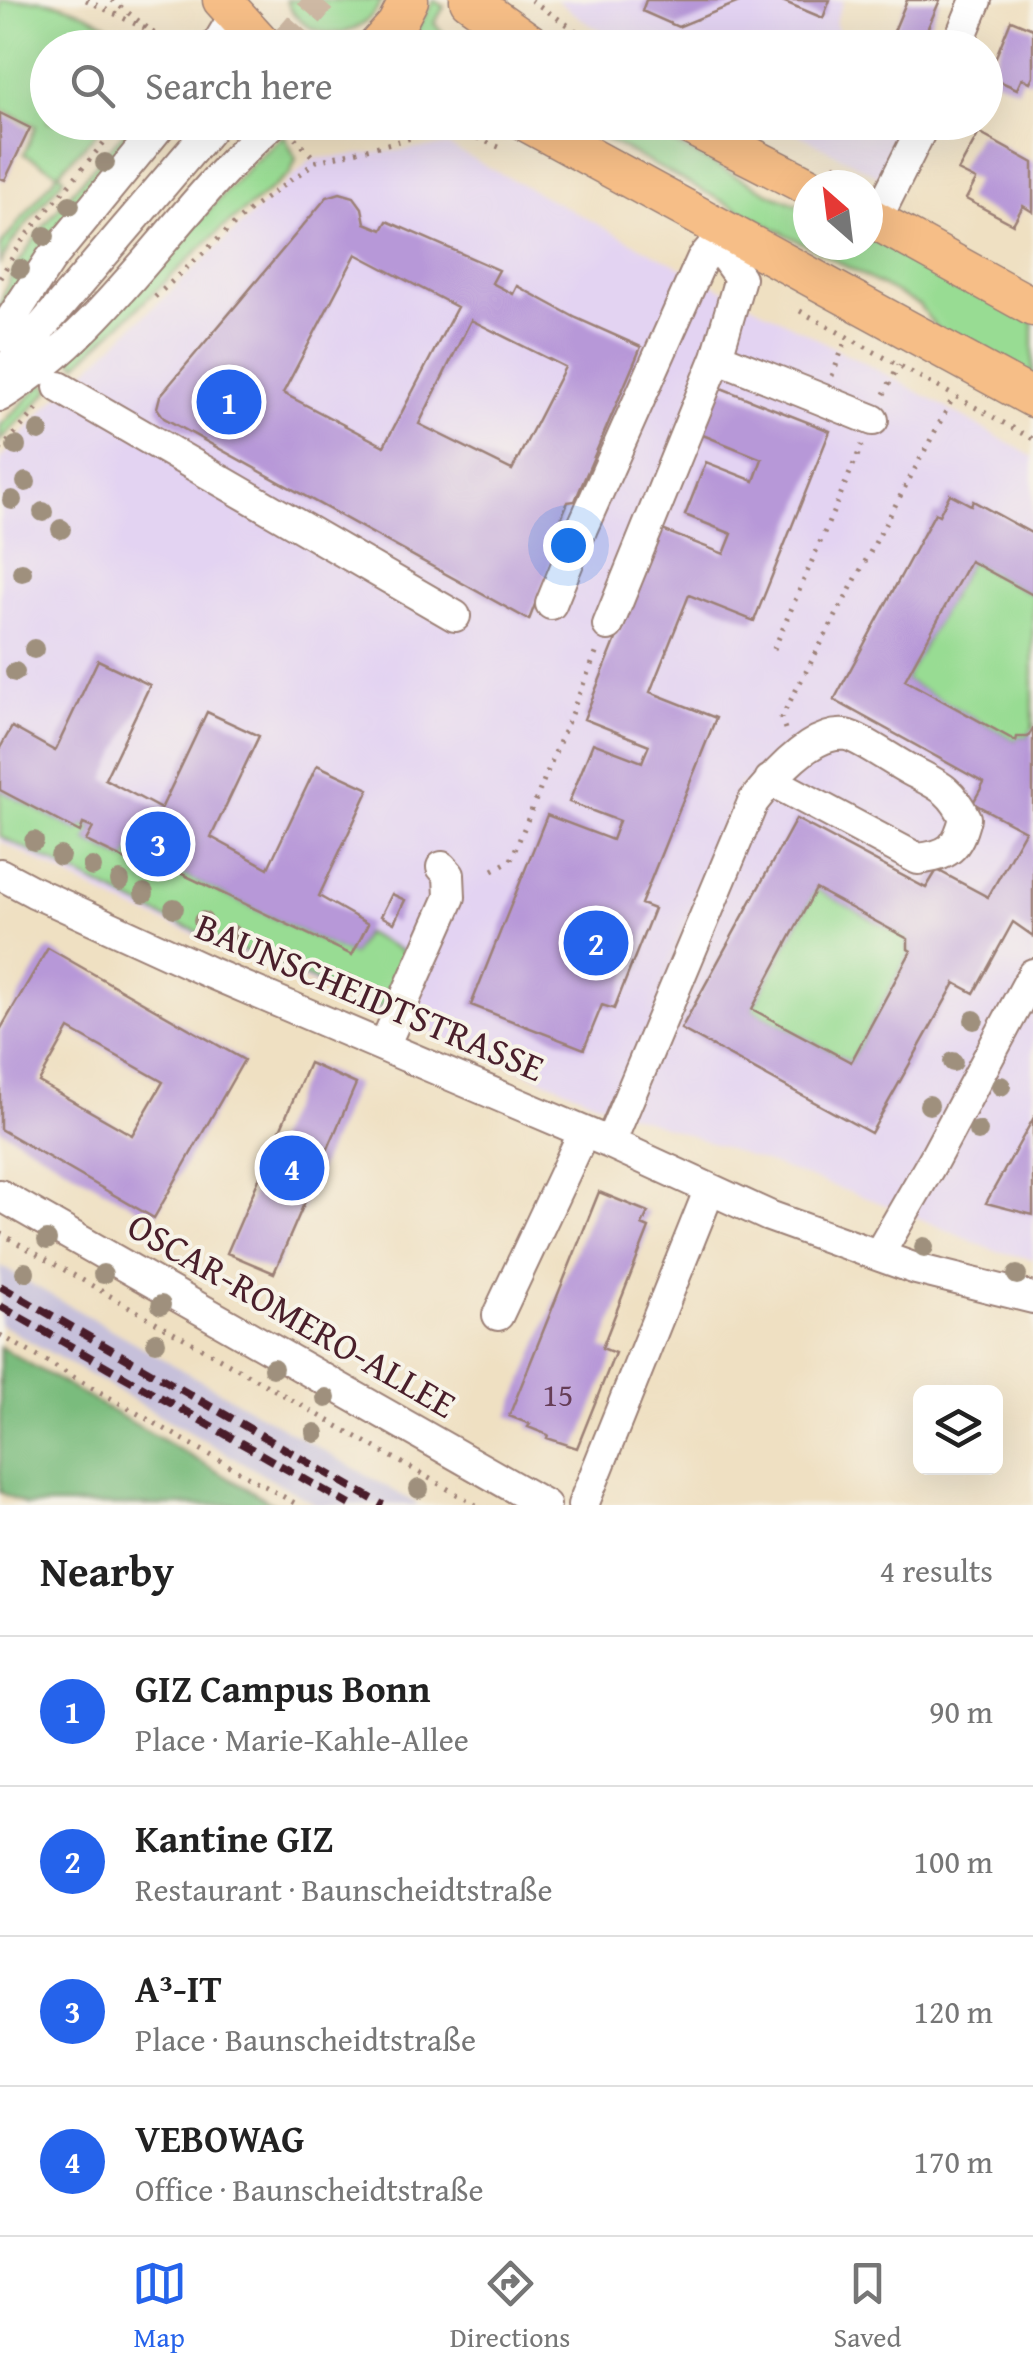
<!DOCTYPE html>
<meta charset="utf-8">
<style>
body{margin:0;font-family:"Gentium Book Plus",serif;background:#f6f6f6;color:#222}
.controls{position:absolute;right:30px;bottom:30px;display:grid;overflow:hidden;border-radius:15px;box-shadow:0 10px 40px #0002}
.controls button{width:90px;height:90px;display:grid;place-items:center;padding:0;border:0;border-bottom:2px solid #e0e0e0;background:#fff;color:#222;font:50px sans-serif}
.compass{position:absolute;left:793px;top:170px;width:90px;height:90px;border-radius:50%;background:#fff;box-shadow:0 10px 40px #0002;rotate:332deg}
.you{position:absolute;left:568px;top:545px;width:35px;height:35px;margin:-25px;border:8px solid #fff;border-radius:50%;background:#1a73e8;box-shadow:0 0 0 15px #1a73e833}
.badge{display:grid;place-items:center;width:65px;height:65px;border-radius:50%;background:#2563eb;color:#fff;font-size:32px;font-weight:700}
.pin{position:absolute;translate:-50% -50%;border:5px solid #fff;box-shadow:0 2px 10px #0006}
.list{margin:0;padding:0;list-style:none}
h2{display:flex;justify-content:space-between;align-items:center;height:130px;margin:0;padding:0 40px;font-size:42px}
h2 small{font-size:32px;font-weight:400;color:#767676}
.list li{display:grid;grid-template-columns:65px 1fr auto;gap:30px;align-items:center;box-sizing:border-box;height:150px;padding:0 40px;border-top:2px solid #e0e0e0}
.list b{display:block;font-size:38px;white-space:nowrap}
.list p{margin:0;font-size:32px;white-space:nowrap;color:#767676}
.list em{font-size:32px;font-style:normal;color:#767676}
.icon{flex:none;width:55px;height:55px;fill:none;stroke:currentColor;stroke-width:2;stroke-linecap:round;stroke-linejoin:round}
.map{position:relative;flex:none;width:1033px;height:1505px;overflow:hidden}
.search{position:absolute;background:#fff;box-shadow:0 10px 40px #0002;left:30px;right:30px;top:30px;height:110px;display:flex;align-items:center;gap:25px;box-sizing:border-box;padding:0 35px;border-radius:55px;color:#767676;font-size:38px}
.sheet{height:730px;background:#fff}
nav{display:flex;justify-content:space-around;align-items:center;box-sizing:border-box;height:140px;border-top:2px solid #e0e0e0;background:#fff;font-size:28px;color:#767676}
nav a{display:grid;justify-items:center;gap:5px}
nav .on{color:#2563eb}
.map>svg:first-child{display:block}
.built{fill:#e3d3f2;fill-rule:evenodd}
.industrial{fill:#c6c0da}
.green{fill:#98dc93;stroke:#717e5f;stroke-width:2.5}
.forest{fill:#7abc7d;stroke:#626e54;stroke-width:2.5}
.building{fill:#b798d8;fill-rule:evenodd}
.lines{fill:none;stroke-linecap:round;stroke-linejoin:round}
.minor-tunnel{stroke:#ceb9a4;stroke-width:30;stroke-dasharray:30 15;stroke-linecap:butt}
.minor-casing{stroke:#9c8076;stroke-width:34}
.major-casing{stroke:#9c8076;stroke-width:41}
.path{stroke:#9c8076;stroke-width:5;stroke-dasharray:2.5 8;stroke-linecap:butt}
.minor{stroke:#fff;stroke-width:30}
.major{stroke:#f6be87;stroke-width:38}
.rail{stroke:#4a1f2b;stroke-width:8;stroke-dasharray:15 8;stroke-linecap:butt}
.tree{fill:#9f907d}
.labels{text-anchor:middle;stroke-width:8;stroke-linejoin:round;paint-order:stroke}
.number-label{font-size:32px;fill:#653d56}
.street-label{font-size:38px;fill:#4a1f2b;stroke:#f7f3e8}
</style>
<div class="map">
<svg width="1033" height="1505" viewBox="0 0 1033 1505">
<rect width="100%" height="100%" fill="#f7f3e8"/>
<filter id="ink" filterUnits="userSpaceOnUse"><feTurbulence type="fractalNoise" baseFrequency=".01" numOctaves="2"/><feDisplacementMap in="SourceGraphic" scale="20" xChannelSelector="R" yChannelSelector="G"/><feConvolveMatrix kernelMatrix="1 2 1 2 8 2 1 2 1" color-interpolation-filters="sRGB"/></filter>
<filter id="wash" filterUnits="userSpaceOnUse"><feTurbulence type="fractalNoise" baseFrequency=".0048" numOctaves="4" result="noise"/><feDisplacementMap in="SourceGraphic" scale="40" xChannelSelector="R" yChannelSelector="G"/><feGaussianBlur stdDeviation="2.25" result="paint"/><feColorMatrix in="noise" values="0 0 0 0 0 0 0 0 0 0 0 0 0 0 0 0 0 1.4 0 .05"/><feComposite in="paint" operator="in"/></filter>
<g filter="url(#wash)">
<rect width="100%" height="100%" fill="#efe0c2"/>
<!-- built -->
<path class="built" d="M556,0h288l-9,22 9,25h-210l-47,-24z
M777,123h128l-25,54z
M448,146l454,237 131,74v802l-41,-9 -89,-39 -291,-103 -496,-206 -116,-61v-381l45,-51 267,-250zM741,781l2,1 -102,249z"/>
<!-- industrial -->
<path class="industrial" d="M0,1266l419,239h-102l-317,-181z"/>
<!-- green -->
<path class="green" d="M0,0c13,0 27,0 41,0 24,3 79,25 90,47l-83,1v74l58,1 -47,49 5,5 -51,64 -13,22v-17l58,-73 -34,-19 12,-28 -36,-17z
M286,0h96c-20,43 -77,45 -96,0z
M434,0l10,7 -10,16 23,24h-50z
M132,123h15l-103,119 -44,72c0,-52 97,-149 132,-191z
M311,123v-1l116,1c-42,7 -88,16 -129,5z
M575,123h60l138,72 35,14v36h60v-12l165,89v59l-97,-53 -17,-23z
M284,135l12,24 -6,15 -71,57 -142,134 -7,-8 183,-194z
M44,382l6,8 -50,51v-15z
M970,561l63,34v133l-5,9h-10l-2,4 -111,-61z
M0,790l79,41 4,-7 10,4 -6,13 38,19 7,-13 9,3 -1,4 212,101 13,-22 41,20 -25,55 -214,-89 -167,-83z
M816,889l92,50v10l3,2 -60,111 -99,-53z"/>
<!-- forest -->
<path class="forest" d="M0,1347l276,158h-250l-26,-13z"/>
<g id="blocks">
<!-- building -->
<path class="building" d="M646,0h98l-66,27 -36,-16z
M780,0h50l-7,18z
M907,0h33l-21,48h-32z
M1011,20l22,9v47l-3,6 -8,-4 -5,11 -29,-13z
M0,113l30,15 -25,52 -5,-2z
M979,133l54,30v49l-10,-6 -10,18 -47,-25 10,-19 -18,-9z
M340,193l14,4 8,11 3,15 17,7 5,-9 112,49 -7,13 21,11 4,-8 59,32 65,29 -66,154 -7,1 -9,21 4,9 -34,88 -365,-202 -7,-10 3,-12 167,-199zM356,254l101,53 -73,139 -101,-53zM471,320l94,47 -53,103 -93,-46z
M716,386l114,45 -76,190 -65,-26 -39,97 66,26 -75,186 13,5 -40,100 -12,-4 -18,44 -113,-44 76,-190 65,25 7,-19 -50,-19 24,-59 49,19 7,-17 -65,-26 76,-190 64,25 8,-20 -47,-19 21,-53 48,19 8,-22 -64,-26z
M950,494l21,11 2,-4 60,33v61l-63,-34 -65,119 111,61 1,-4h11l5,-9v208l-20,-14 -39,71 -19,-10 -84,150 -190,-104 115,-210 130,69 11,-18 51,27 37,-66 -52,-28 11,-20 -150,-83 101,-187 4,2zM816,889l92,50v10l3,2 -60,111 -99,-53z
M98,660l52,25 -45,94 56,30 46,-97 52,24 -48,101 57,31 49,-103 52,24 -50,107 49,28 -16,31 -212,-101 1,-4 -9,-3 -6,13 -40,-19 7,-13 -10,-4 -3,8 -80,-42v-42l12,-21 43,24z
M392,894l13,6 -11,23 -13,-7z
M48,948l196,112 -90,158 -154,-89v-99zM69,1029l94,53 -31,53 -93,-53z
M309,1063l47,21 -82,189 -47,-20z
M1033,1119v96l-47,-12z
M599,1192l49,20 -6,13 7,3 -47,120 13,5 -38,95 -30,-10 1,-3 -20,-8 2,-3 -21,-8z"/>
</g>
</g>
<g filter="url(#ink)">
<use href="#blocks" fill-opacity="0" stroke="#9c8076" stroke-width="2.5"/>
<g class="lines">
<!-- minor-tunnel -->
<path class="minor-tunnel" d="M280,48l41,-48"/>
<!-- minor casing -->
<g class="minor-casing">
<path id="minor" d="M215,48l21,-35
M956,48l20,-48
M876,220l49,-98
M0,336l50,-76 113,-138
M717,357l156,63
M0,376l216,-254
M59,387l396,229
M0,396c113,-70 176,-188 274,-274
M551,604l31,-76 120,-269 23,-27
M608,625l109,-268 23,-79 -25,-35
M0,874l34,18 177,81 399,170 159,73 147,53 117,29
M384,1046l66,-149 -1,-22 -7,-8
M610,1143l143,-341c18,-23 59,-72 93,-67 12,2 49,27 62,34 29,16 42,18 57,49 -8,31 -16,37 -47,41l-148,-79
M0,1195l545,310
M879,1254l55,-95 99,-185
M498,1315l86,-183
M583,1505l126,-314"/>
</g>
<!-- major casing -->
<g class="major-casing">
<path id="major" d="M222,0l44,48
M469,0l68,48
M375,48l21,-23 13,-25
M526,122l507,276
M683,122l125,64
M868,216l165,91"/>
</g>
<!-- path -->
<path class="path" d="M86,0l99,48
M112,0l37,29
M531,0l47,32 31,16
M450,29l20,19
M159,48l2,-11
M295,138l22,23
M834,165l31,16
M0,278l22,-37 99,-119
M155,297l97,-89 65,-47 136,-33 53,22
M800,311l233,128
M832,376l15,-39
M884,394l15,-29
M0,450l42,-46
M774,649l88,-204
M785,729l-4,-11 173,-322
M493,870l18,-10 86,-209
M0,1233l476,272
M0,1335l298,170"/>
<!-- minor -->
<use href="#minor" class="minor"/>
<!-- major -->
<use href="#major" class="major"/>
<!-- rail -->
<path class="rail" d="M0,1286l383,219
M0,1306l350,199"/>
</g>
<!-- trees -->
<g class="tree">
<circle cx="105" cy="163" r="10"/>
<circle cx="70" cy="205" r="10"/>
<circle cx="45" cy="236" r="10"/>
<circle cx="20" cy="269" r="10"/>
<circle cx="39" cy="431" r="10"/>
<circle cx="16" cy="446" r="10"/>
<circle cx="26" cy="482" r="10"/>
<circle cx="12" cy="500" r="10"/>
<circle cx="43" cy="512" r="10"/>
<circle cx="61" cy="529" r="10"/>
<circle cx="22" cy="572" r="10"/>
<circle cx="34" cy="649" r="10"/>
<circle cx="15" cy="672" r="10"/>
<circle cx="34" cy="841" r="10"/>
<circle cx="60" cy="856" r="10"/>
<circle cx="92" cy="867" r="10"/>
<circle cx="120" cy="881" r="10"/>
<circle cx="144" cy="893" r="10"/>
<circle cx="174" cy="908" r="10"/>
<circle cx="203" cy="921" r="10"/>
<circle cx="231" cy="934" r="10"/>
<circle cx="262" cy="948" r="10"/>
<circle cx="295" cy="964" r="10"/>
<circle cx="348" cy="984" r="10"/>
<circle cx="974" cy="1020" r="10"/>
<circle cx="953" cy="1062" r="10"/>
<circle cx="1001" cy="1086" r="10"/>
<circle cx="929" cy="1105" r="10"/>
<circle cx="978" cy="1131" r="10"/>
<circle cx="47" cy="1240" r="10"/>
<circle cx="924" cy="1247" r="10"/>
<circle cx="25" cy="1272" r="10"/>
<circle cx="103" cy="1274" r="10"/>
<circle cx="1017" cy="1275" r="10"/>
<circle cx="161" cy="1305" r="10"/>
<circle cx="156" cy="1342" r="10"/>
<circle cx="273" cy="1368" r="10"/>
<circle cx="326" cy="1398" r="10"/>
<circle cx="315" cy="1433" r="10"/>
<circle cx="419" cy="1489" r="10"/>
</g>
</g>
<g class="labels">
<!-- number labels -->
<g class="number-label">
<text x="558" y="1406">15</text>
</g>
<!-- street labels -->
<g class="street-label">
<text transform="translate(370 997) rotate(23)" y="13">BAUNSCHEIDTSTRASSE</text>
<text transform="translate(292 1315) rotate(30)" y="13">OSCAR-ROMERO-ALLEE</text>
</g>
</g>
</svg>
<div class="controls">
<button><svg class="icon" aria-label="layers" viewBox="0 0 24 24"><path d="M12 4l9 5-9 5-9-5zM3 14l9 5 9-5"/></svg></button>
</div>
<svg class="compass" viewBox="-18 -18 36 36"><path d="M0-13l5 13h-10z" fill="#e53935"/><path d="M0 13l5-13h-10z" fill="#767676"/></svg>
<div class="you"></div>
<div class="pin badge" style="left:229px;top:402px">1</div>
<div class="pin badge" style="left:596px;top:943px">2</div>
<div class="pin badge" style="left:158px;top:844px">3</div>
<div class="pin badge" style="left:292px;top:1168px">4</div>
<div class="search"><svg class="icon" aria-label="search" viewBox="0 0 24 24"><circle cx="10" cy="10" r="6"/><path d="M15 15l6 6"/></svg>Search here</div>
</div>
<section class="sheet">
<h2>Nearby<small>4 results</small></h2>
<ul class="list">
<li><span class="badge">1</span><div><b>GIZ Campus Bonn</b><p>Place · Marie-Kahle-Allee</p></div><em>90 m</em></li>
<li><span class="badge">2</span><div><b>Kantine GIZ</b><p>Restaurant · Baunscheidtstraße</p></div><em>100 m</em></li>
<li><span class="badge">3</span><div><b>A³-IT</b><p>Place · Baunscheidtstraße</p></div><em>120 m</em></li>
<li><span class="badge">4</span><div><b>VEBOWAG</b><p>Office · Baunscheidtstraße</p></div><em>170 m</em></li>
</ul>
</section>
<nav>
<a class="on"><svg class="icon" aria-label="map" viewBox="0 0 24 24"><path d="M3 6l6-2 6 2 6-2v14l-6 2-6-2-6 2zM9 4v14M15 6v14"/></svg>Map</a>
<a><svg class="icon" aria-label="directions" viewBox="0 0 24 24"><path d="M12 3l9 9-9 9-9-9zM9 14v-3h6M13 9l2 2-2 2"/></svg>Directions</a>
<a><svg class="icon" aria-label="saved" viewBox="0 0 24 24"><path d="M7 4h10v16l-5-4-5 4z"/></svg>Saved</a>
</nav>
